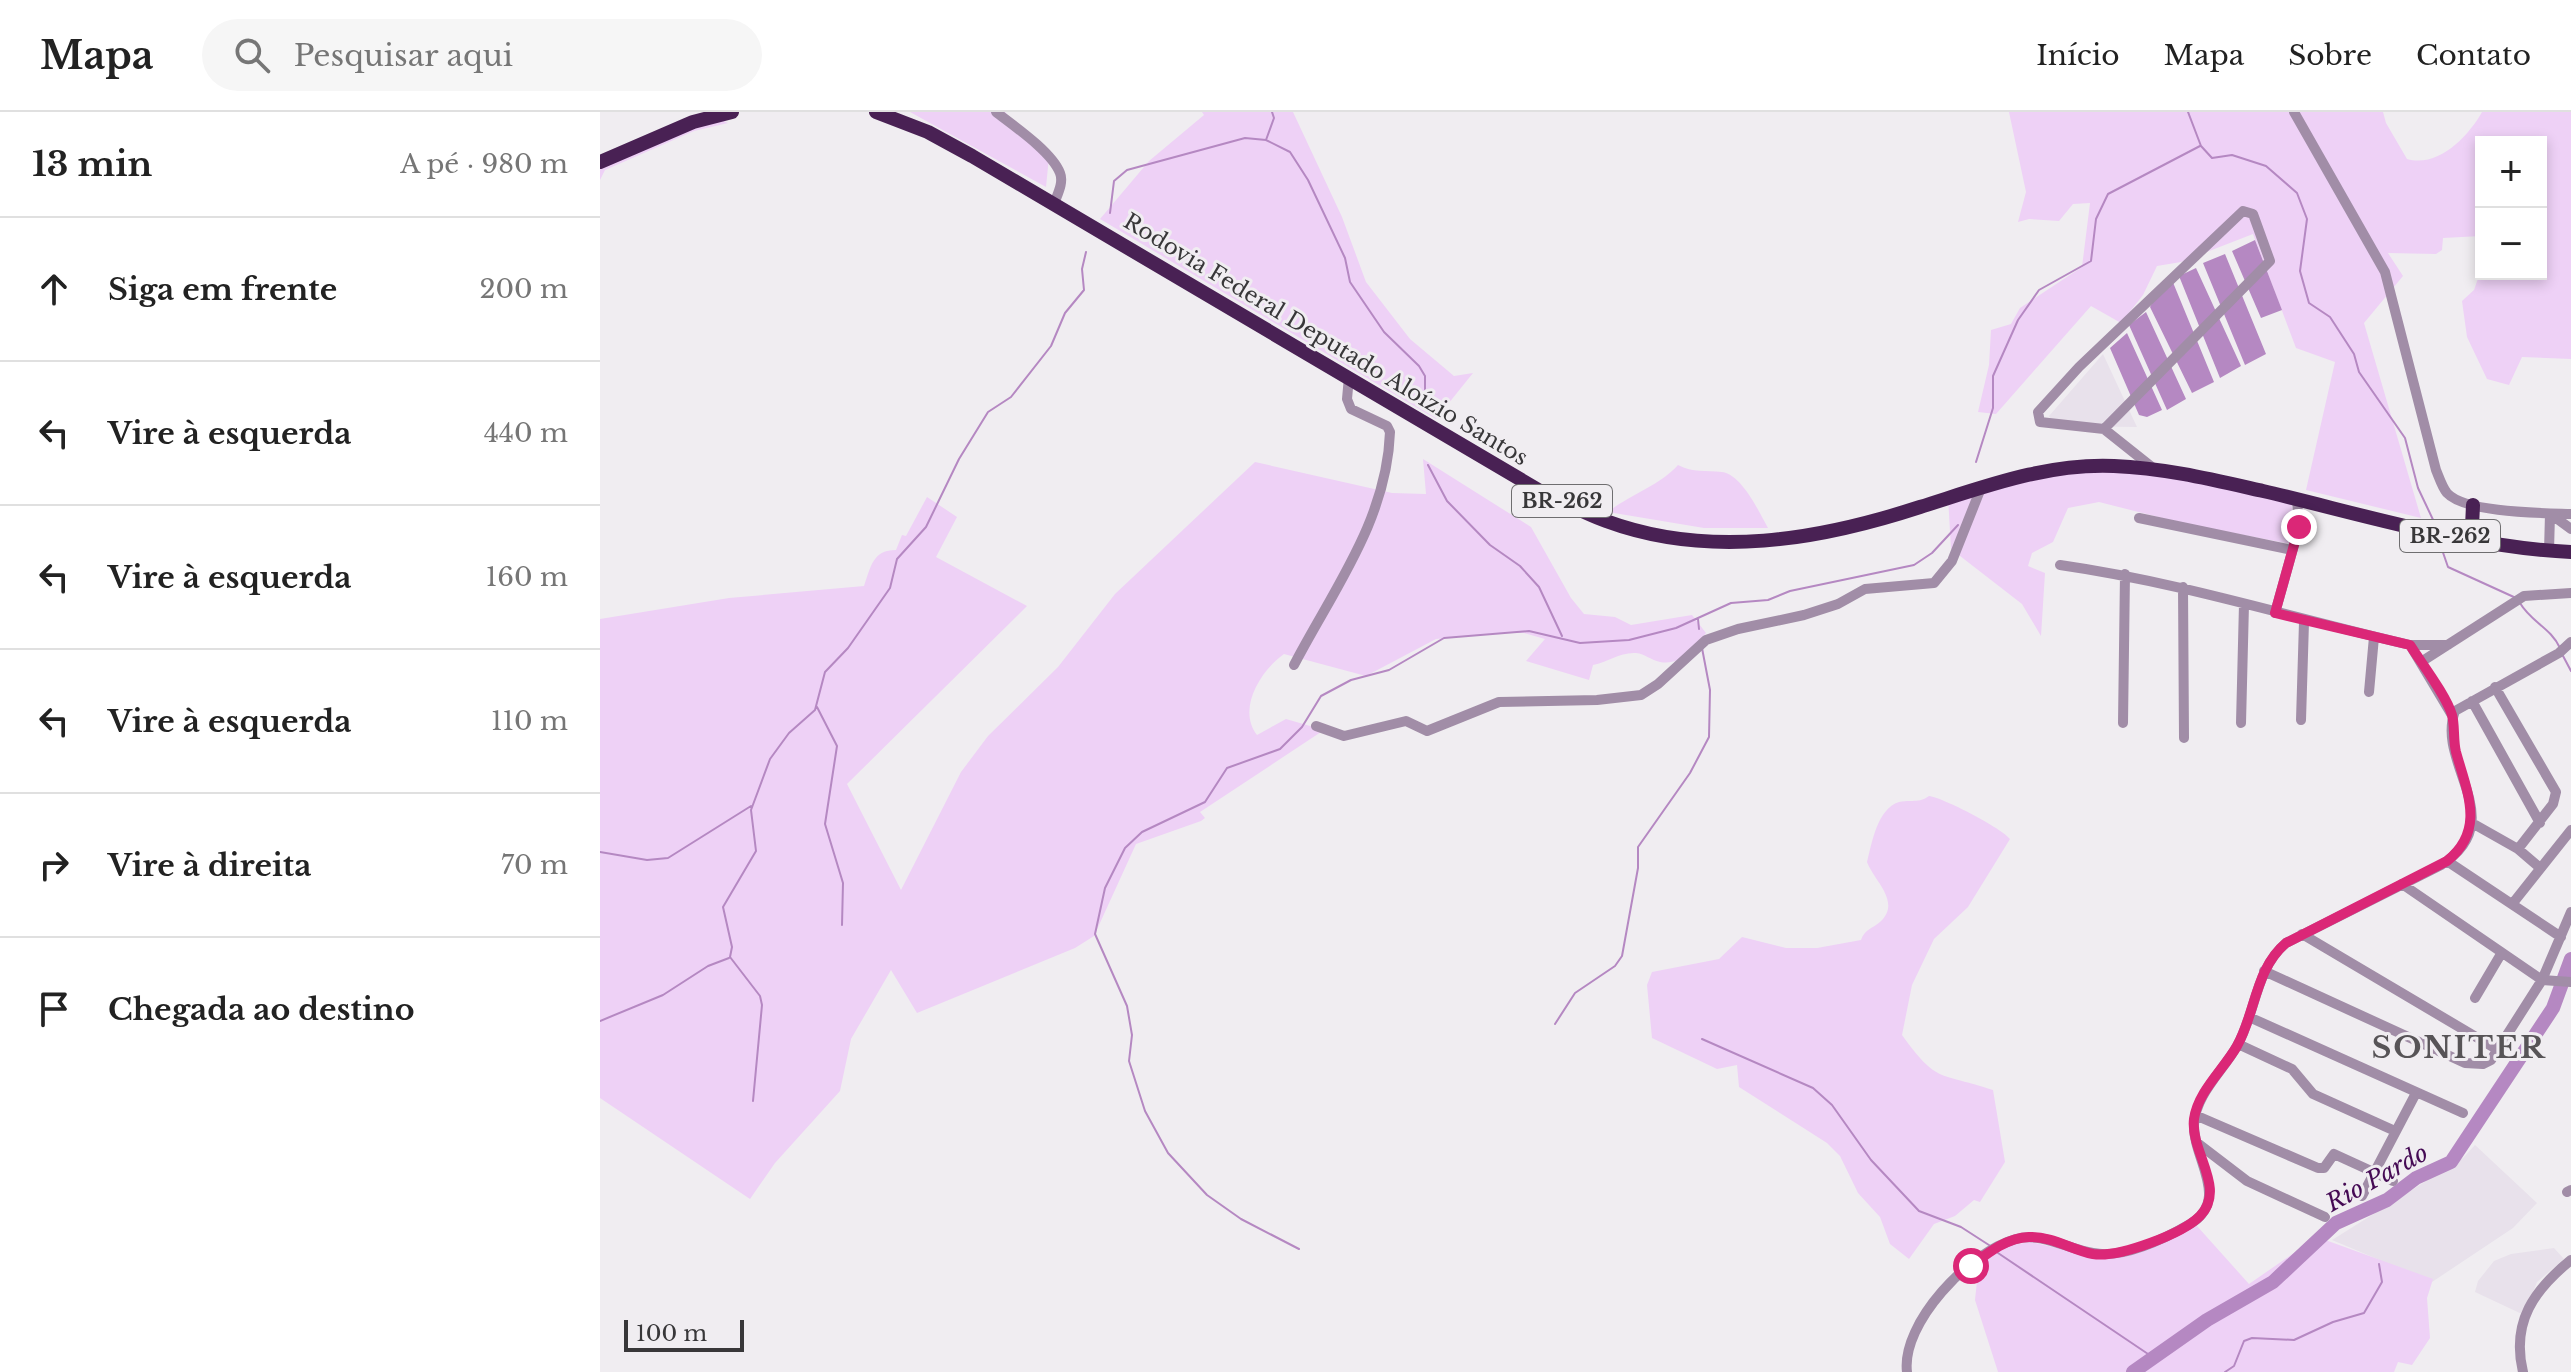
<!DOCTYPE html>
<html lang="pt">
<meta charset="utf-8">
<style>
body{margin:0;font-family:"Libre Baskerville",serif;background:#f6f6f6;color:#222}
.controls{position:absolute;right:24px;top:24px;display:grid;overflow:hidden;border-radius:0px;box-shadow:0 4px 12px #0003}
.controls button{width:72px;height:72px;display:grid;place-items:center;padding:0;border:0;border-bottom:2px solid #e0e0e0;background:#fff;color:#222;font:40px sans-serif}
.scale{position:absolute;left:24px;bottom:20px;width:120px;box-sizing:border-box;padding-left:8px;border:4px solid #383739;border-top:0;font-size:22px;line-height:28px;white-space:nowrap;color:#383739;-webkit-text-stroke:6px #f0edf1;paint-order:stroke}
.stop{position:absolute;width:24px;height:24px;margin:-18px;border:6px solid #db2777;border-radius:50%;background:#fff}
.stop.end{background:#db2777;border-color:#fff;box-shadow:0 2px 8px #0008}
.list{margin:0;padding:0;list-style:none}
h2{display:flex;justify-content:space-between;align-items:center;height:104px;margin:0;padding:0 32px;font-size:34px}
h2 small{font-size:26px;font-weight:400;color:#767676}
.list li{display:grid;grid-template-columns:52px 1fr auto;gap:24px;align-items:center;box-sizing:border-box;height:144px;padding:0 32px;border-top:2px solid #e0e0e0}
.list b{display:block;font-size:30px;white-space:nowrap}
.list em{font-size:26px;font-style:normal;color:#767676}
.icon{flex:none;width:44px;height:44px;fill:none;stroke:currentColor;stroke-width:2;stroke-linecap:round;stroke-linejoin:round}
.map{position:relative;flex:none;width:1971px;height:1260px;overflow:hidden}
header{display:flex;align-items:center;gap:48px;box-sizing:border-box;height:112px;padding:0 40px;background:#fff;border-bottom:2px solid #e0e0e0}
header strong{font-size:38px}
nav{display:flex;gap:44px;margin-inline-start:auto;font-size:28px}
.search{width:560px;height:72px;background:#f6f6f6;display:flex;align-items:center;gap:20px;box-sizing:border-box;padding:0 28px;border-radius:44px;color:#767676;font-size:30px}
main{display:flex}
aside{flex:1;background:#fff}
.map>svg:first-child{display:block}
.built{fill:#e8e1eb}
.green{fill:#eed1f6}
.water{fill:#b588c2}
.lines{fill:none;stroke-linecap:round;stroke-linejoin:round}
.stream{stroke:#b588c2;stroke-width:2}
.river{stroke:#b588c2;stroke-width:14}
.minor{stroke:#a18da7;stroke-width:10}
.highway{stroke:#492154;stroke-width:14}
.route{stroke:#db2777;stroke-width:10}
.labels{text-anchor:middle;stroke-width:6;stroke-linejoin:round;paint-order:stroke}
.shield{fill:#f0edf1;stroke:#6f6e70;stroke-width:2}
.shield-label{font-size:20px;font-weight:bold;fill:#383739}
.street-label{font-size:22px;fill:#383739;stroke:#f0edf1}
.water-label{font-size:24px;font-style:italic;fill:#450a54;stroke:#f0edf1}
.district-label{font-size:30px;font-weight:bold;letter-spacing:2px;fill:#575457;stroke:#f0edf1}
</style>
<header>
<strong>Mapa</strong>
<div class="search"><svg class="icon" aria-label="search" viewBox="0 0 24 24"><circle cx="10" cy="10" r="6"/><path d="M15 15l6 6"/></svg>Pesquisar aqui</div>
<nav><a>Início</a><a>Mapa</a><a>Sobre</a><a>Contato</a></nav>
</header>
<main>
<aside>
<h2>13 min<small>A pé · 980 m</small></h2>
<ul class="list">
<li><svg class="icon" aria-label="ahead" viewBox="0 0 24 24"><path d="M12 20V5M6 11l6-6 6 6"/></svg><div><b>Siga em frente</b></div><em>200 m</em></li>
<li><svg class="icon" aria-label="left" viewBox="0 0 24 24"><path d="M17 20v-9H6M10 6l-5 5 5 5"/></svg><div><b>Vire à esquerda</b></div><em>440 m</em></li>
<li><svg class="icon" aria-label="left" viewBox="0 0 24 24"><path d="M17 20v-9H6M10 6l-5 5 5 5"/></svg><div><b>Vire à esquerda</b></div><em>160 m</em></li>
<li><svg class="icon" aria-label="left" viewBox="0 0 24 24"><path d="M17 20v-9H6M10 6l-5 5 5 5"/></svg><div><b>Vire à esquerda</b></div><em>110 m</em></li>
<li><svg class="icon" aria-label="right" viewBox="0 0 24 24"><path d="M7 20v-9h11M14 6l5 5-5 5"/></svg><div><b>Vire à direita</b></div><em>70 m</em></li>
<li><svg class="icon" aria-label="arrive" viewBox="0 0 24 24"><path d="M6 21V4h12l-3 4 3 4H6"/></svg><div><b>Chegada ao destino</b></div></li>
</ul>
</aside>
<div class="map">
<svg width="1971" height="1260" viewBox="0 0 1971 1260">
<rect width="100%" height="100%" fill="#f0edf1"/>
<!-- built -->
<path class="built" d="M1503,242l34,73 -83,-1 -5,-10z
M1875,1033l62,58 -24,25 -81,54 -100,-42 131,-82z
M1954,1136l10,11 -27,23 -13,33 -49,-23 3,-11 16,-20 17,-7z"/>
<!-- green -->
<path class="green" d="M310,0h95l44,45 -3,30z
M602,0h91l49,105 24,65 44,57 44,37 19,-3 -37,46 -336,-200 49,-58 55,-46z
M1409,0h374l3,11 21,36c31,9 61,-22 75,-47h89v247l-49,-2 -13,28 -22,-6 -20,-42 -5,-36 12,-11 7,-20v4h60v-132h-60v94l-38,2 -1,12 -6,4 -48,-1 15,23 -39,47 57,195 -115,-28 29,-128 -39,-14 -43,-114 -72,28 -24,4 -14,29 -22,28 -30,-17 -95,108 -18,-2 11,-47 2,-35 20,-6 9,-16 62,-41 8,-64 -17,1 -14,17 -30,-2 -11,3 8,-30z
M113,4l15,7 -34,8 -89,39 -5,10v-18z
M823,347l108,68 40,71 13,16 31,3 16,8 61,-10 14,18c-13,14 -24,33 -46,29 -9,-2 -15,-8 -24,-9 -16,-1 -28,9 -43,12l-4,15 -63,-19 19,-22 -21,-6h-25l-63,6 -70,37 -82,-22c-24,17 -47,55 -27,81l29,-16 38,11 -124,82 5,6 -4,3 -65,23 -42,92 -19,12 -158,65 -26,-43 -40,69 -11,52 -65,72 -25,36 -150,-101v-479l129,-21 135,-12c7,-20 9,-36 32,-36l6,-15 4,1 21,-39 30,20 -21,40 91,49 -180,178 54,106 60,-118 27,-36 70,-69 57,-73 140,-132 137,31 34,1z
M1078,353c15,8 28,5 44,7 20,3 36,38 46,56h-64l-96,-16c23,-18 51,-26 70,-47z
M1494,355l82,9 115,27 4,19 -5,22 -104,-20 -87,-22 -31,6 -15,34 -21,11 -4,13 17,7 -4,63 -19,-32 -71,-55 -3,-53z
M1329,684c15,2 74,33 81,43l-42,68 -34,32 -22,46 -10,50c36,50 38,37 91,55l12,72 -25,40 -6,-2 -19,16 -21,8 -25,35 -19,-15 -10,-27 -22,-24 -18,-37 -13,-13 -88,-56 -2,-22 -20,4 -65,-31 -5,-53 5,-13 67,-13 23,-22 44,11h31l44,-8c4,-11 11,-11 19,-18 22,-20 -6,-41 -13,-60 5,-19 10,-53 32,-60 12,-3 19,2 30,-6z
M1597,1114l52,58 68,-47 116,42 -6,19 3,40 -18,27 -14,-3 -4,10h-396l-23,-72 3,-28 19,-25 34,-5 69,16 34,-5z"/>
<!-- water -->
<path class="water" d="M1655,128l27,70 -21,8 -29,-67z
M1625,142l41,100 -21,11 -42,-102z
M1596,156l45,98 -21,12 -41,-102z
M1572,168l42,102 -22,11 -42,-86 12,-22z
M1546,200l40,87 -19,11 -38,-85z
M1527,221l35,77 -15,7 -8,-2 -29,-67z"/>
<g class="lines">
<!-- stream -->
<path class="stream" d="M1588,0l13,34 11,12 20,-3 34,11 31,27 10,26 -7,52 9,32 21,14 24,37 5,18 46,66 13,50 18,38
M666,28l8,-22 -2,-6
M510,101l4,-32 13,-11 118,-32 21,2 24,12 18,28 37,78 5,24 34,50 35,34 6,10v17
M1376,350l17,-54v-32l25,-56 21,-30 52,-29 5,-42 12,-25 92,-48
M828,353l19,36 43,44 30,21 19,21 23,49
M1839,429l9,26 68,31
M1920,491c11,19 31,25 40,45
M1098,507l1,10
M1962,542l9,17
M217,595l20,39 -12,78 18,59 -1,42
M0,740l47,8 21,-2 83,-52
M0,909l63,-26 45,-29 21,-8
M955,912l20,-31 40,-27 7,-10 16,-88v-21l52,-74 19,-36 1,-47 -8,-42
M1102,927l111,49 19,17 39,55 48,51 42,16 31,20
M153,989l9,-96 -2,-9 -30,-39 2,-10 -9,-40 33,-56 -5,-41 19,-51 19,-26 26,-23 10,-38 23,-24 42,-60 7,-29 29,-32 33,-68 29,-47 23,-15 40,-51 14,-33 19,-23 -2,-21 4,-17
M699,1137l-58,-30 -34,-24 -39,-42 -23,-42 -16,-50 3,-26 -5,-29 -32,-72 10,-46 20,-40 17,-16 63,-30 22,-34 53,-19 22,-22 19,-31 30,-16 38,-10 55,-32 85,-7 51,12 49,-3 47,-12 55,-25 37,-3 22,-9 124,-26 18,-12 26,-28
M1398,1141l156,105
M1625,1260l9,-6 10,-25 8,-3 42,2 39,-18 31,-9 18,-31 -3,-18"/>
<!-- river -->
<path class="river" d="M1533,1260l74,-52 66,-38 63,-59 51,-23 29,-22 35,-16 102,-154 18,-49"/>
<!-- minor -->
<path class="minor" d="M396,0c18,14 56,40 64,61 4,10 -3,22 -6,31
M1694,0l91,160 51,198c3,7 6,17 11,23 18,20 97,20 124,21
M1504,317l166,-168 -17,-47 -10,-3 -164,156 -41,45 2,10 64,7 49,39
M1952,403l19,14
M1539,406l153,32
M1949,439l1,-37
M1460,453c119,17 233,53 350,80l43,72
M1583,475l1,151
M1675,501l24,-86 -2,-28
M1810,533h38
M1821,550l103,-66 47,-3
M694,553c39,-75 93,-145 96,-233l-3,-6 -36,-17 -4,-10 2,-22
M1895,575l61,105 -3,12 -35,45
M1769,580l5,-55
M1872,589l68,122
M1701,608l3,-98
M1523,611l2,-149
M1641,611l3,-119
M716,614l28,10 62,-15 21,10 72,-29 98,-2 44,-5 17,-11 48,-44 32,-11 66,-14 34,-11 27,-15 69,-6 18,-22 29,-73
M1872,711l46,26 21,18
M1847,749l114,76
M1913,791l58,-73
M1971,800l-29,68 29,2
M1702,822l196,116
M1664,859l201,92 18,1 8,-4 51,-80 -140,-96
M1875,886l26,-44
M1649,905l214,96
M1638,932l54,25 21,25 82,37
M1595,1003l123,53h6l10,-14 59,27
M1596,1030l51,39 78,36
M1967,1080l4,-2
M1762,1084l54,-103
M1307,1260c-6,-49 63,-121 109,-133 27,-7 51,10 77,14 30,6 71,-14 97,-29 41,-25 3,-64 4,-99 1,-30 29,-54 43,-79 19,-33 18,-77 49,-103l155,-78c71,-45 -6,-101 14,-154l104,-58 12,-11
M1923,1260c-12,-50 11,-82 48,-112"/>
<!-- highway -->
<path class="highway" d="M276,0l52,20 44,24 568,335c22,10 44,22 66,30 103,38 213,19 314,-14 64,-20 126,-44 194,-41 51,2 100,14 149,25 102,24 203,56 308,61
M0,50l93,-40 39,-10
M1862,427l10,-12 1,-22"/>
</g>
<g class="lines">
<!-- route -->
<path class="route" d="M1371,1154c17,-13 35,-28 58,-29 23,-1 43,13 64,17 26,4 89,-20 107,-38 27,-28 -10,-64 -6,-97 4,-28 30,-50 43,-73 19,-34 18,-77 49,-103l161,-82c39,-31 20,-69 9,-109 -3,-12 -1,-27 -4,-37 -6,-20 -30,-51 -42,-70l-135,-32 24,-86"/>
</g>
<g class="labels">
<!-- shield labels -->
<g class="shield">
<rect x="912" y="373" width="100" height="32" rx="6"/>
<rect x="1800" y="408" width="100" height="32" rx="6"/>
</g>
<g class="shield-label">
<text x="962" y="396">BR-262</text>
<text x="1850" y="431">BR-262</text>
</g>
<!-- street labels -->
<g class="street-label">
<text transform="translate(726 227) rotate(31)" y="8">Rodovia Federal Deputado Aloízio Santos</text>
</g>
<!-- water labels -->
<g class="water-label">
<text transform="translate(1777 1066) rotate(-29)" y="8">Rio Pardo</text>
</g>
<!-- district labels -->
<g class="district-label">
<text x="1859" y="946">SONITER</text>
</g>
</g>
</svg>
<div class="controls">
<button>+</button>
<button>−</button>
</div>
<div class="scale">100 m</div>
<div class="stop" style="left:1371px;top:1154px"></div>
<div class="stop end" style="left:1699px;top:415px"></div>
</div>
</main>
